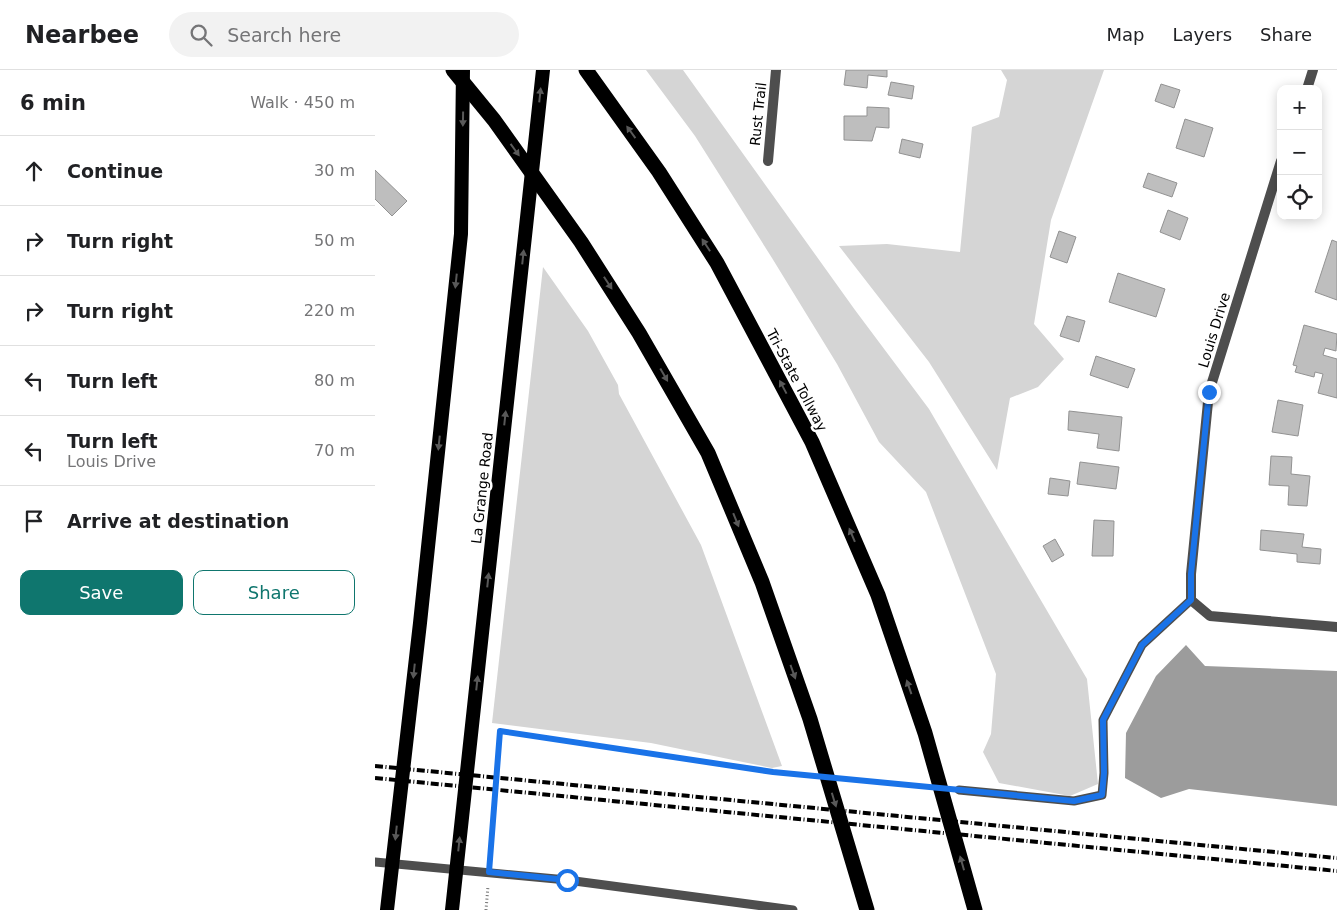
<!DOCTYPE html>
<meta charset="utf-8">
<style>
body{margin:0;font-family:"DejaVu Sans",sans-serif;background:#f2f2f2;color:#202124}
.controls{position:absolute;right:15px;top:15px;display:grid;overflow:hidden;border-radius:10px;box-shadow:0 2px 12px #0003}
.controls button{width:45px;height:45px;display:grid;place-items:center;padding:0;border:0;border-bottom:1px solid #e0e0e0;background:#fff;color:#202124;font:25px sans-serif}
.stop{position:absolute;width:15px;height:15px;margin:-11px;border:4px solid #1a73e8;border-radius:50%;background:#fff}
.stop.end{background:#1a73e8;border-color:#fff;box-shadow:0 1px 5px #0008}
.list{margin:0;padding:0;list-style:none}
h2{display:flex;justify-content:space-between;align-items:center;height:65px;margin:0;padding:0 20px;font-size:21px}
h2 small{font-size:16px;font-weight:400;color:#757577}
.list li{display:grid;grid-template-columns:32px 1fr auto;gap:15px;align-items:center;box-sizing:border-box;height:70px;padding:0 20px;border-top:1px solid #e0e0e0}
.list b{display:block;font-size:19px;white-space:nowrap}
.list p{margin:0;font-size:16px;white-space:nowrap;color:#757577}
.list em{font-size:16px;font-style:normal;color:#757577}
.actions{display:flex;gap:10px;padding:15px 20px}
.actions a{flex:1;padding:11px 0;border:1px solid #0f766e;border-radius:10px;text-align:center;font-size:18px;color:#0f766e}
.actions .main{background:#0f766e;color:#fff}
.icon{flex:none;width:28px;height:28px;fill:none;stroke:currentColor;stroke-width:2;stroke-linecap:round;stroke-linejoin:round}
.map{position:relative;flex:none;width:962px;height:840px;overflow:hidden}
header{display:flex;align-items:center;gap:30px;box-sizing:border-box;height:70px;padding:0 25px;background:#fff;border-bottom:1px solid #e0e0e0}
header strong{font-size:24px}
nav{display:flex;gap:28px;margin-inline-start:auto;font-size:18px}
.search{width:350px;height:45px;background:#f2f2f2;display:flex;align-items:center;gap:12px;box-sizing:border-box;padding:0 18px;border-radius:28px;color:#757577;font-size:19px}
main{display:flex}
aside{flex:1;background:#fff}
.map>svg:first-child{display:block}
.green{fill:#d5d5d5}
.water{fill:#9c9c9c}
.building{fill:#bebebe;stroke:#929292}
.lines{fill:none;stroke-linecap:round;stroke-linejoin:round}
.path{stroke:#707070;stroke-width:3;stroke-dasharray:1 2.5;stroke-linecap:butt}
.service{stroke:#4e4e4e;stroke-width:9}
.minor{stroke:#4e4e4e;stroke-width:10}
.trunk{stroke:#000;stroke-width:14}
.motorway{stroke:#000;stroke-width:15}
.rail{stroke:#000;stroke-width:4;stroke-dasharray:8 2.5 1 2.5;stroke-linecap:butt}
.oneway{fill:#595959}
.route{stroke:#1a73e8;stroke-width:6}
.labels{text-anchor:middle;stroke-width:5;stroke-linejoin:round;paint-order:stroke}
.street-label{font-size:14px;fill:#000;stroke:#fff}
</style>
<header>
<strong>Nearbee</strong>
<div class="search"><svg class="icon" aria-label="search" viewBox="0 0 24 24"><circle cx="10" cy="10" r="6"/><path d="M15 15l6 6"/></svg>Search here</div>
<nav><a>Map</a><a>Layers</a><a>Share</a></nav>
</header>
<main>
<aside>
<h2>6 min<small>Walk · 450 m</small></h2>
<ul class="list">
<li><svg class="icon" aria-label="ahead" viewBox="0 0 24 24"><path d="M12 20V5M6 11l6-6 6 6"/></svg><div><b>Continue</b></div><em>30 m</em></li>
<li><svg class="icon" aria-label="right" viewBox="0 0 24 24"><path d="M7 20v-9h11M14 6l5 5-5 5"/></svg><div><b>Turn right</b></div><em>50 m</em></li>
<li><svg class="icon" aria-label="right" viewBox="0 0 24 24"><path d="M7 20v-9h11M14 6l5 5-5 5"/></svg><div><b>Turn right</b></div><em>220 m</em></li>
<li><svg class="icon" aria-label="left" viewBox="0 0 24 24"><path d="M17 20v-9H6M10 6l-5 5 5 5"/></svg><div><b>Turn left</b></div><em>80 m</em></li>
<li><svg class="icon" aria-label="left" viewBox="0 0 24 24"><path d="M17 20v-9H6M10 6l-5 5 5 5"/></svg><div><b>Turn left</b><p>Louis Drive</p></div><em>70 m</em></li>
<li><svg class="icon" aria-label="arrive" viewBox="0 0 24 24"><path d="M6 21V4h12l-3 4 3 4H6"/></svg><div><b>Arrive at destination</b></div></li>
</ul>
<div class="actions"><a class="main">Save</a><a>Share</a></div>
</aside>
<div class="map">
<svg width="962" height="840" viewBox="0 0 962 840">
<rect width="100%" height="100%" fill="#fff"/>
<!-- green -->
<path class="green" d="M271,0h37l172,240 74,99 158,270 11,105 -28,12 -71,-13 -16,-31 8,-18 5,-60 -70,-182 -47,-50 -42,-78 -65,-106 -77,-122z
M626,0h103l-53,150 -17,104 30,35 -26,28 -28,11 -13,72 -68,-108 -90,-116 48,-2 73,8 12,-125 27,-10 8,-37z
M168,197l45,64 30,54 1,9 82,151 81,221 -10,2 -121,-25 -159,-20z"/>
<!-- water -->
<path class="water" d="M811,575l19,21 132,5v135l-148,-17 -28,9 -36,-20 1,-45 30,-57z"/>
<!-- building -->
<path class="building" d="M471,0h41v7l-19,-2 -1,13 -23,-3z
M516,12l23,4 -2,13 -24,-4z
M786,14l19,6 -6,18 -19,-7z
M492,37l22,1v20l-13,-1 -4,14 -28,-1v-24h23z
M810,49l28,9 -9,29 -28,-9z
M527,69l21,5 -3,14 -21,-5z
M0,100l32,31 -15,15 -17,-17z
M773,103l29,10 -5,14 -29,-10z
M793,140l20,8 -8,22 -20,-8z
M684,161l17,6 -9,26 -17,-6z
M957,170l5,2v58l-22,-8z
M743,203l47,16 -9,28 -47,-15z
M692,246l18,5 -6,21 -19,-6z
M929,255l33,9 -1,17 -11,-3 -2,7 14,4v39l-19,-5 5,-19 -8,-2 -1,5 -19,-5 2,-6 -4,-1z
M721,286l39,13 -7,19 -38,-13z
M903,330l25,5 -5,31 -26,-4z
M694,341l53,6 -3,34 -22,-3 2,-14 -31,-4z
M896,386l21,1 -1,17 19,2 -3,30 -19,-1 1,-19 -20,-1z
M705,392l39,5 -3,22 -39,-5z
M675,408l20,3 -2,15 -20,-2z
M719,450l20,1 -1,35h-21z
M886,460l43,4 -2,13 19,2 -1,15 -23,-2v-8l-37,-4z
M680,469l9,16 -12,7 -9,-16z"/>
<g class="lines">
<!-- path -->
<path class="path" d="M470,709l79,7
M115,790l10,-129 272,41 37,3
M111,840l2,-24"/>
<!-- service -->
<path class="service" d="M584,720l115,11 28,-6 2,-22 -1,-53 39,-75 49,-45
M0,792l192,18 226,30"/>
<!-- minor -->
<path class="minor" d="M932,19l6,-19
M393,91l8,-91
M906,91l-72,231 -18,182v26l19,16 127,11"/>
<!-- trunk -->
<path class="trunk" d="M12,840l33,-287 41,-389 2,-164
M77,840l91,-840"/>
<!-- motorway -->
<path class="motorway" d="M78,0l41,50 87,122 58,91 69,120 54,129 48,137 57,191
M211,0l73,102 58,91 95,179 66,153 47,138 50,177"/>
<!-- rail -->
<path class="rail" d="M0,696l962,92
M0,708l962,93"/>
</g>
<!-- one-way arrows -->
<defs><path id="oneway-solid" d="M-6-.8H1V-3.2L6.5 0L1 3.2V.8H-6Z" transform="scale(1.25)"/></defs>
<g class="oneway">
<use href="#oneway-solid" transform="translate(165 25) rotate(-84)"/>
<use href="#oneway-solid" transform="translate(88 49) rotate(91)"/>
<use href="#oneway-solid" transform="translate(256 62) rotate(-126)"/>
<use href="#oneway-solid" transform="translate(140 80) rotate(54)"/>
<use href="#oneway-solid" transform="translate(331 175) rotate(-123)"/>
<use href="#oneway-solid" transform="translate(148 187) rotate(-84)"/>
<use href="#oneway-solid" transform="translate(81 211) rotate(96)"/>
<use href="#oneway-solid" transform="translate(233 213) rotate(57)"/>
<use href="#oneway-solid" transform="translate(289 305) rotate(60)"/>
<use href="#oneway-solid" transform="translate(408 317) rotate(-118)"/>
<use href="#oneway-solid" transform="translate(130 348) rotate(-84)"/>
<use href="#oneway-solid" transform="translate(64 373) rotate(96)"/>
<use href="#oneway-solid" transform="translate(361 450) rotate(68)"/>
<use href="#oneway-solid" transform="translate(477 465) rotate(-113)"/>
<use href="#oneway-solid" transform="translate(113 510) rotate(-84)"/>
<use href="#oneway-solid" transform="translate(39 601) rotate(96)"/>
<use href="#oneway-solid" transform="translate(418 602) rotate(70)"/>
<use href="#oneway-solid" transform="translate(102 613) rotate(-84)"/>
<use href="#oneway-solid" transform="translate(534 617) rotate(-109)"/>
<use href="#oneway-solid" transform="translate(459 730) rotate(73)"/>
<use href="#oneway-solid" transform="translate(21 763) rotate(96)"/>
<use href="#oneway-solid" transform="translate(84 774) rotate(-84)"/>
<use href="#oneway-solid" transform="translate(587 793) rotate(-106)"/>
</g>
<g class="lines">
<!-- route -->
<path class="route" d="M192,810l-78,-8 11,-141 273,41 301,29 28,-6 2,-22 -1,-53 39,-75 49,-45v-26l18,-182"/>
</g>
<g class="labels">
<!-- street labels -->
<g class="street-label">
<text transform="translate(383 44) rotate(-84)" y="5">Rust Trail</text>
<text transform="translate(839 260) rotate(-73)" y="5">Louis Drive</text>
<text transform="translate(422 310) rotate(62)" y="5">Tri-State Tollway</text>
<text transform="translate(107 418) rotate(-84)" y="5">La Grange Road</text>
</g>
</g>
</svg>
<div class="controls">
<button>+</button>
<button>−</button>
<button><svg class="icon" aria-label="locate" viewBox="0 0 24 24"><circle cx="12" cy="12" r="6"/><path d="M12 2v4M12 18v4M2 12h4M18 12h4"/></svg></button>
</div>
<div class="stop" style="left:192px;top:810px"></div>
<div class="stop end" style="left:834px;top:322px"></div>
</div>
</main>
